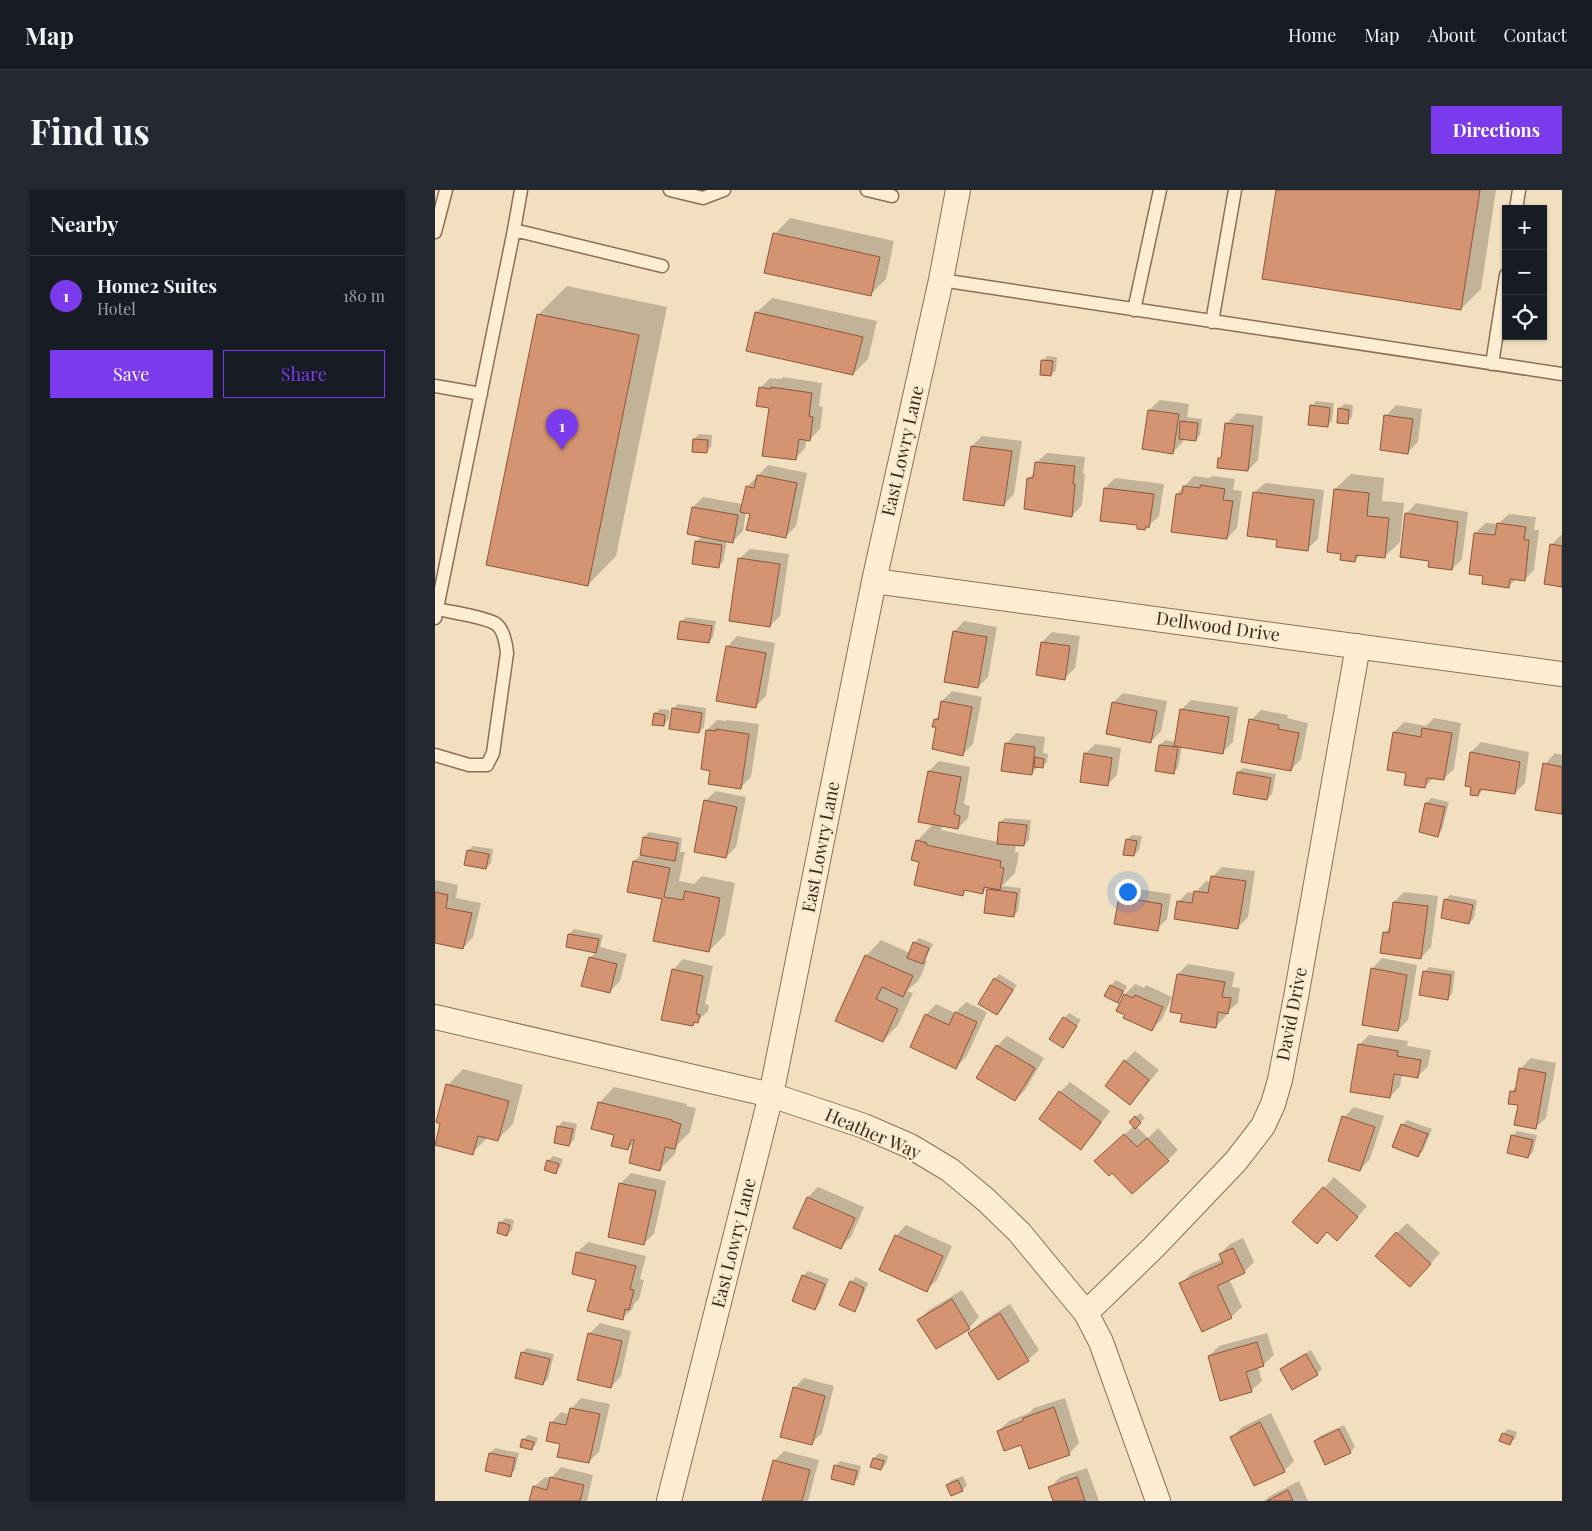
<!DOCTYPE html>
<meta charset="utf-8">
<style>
body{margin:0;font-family:"Playfair Display",serif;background:#242831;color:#f1f3f6}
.controls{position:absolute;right:15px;top:15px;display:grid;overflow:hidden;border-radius:0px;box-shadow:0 1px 4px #0004}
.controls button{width:45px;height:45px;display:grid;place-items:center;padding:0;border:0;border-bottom:1px solid #363941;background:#171b24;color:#f1f3f6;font:25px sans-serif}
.you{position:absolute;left:692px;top:701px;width:18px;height:18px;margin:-12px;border:4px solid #fff;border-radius:50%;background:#1a73e8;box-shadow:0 0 0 8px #1a73e833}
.badge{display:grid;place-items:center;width:32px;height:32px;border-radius:50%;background:#7c3aed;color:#fff;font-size:16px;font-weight:700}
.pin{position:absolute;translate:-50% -41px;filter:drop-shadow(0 1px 2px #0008)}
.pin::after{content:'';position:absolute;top:26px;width:18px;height:15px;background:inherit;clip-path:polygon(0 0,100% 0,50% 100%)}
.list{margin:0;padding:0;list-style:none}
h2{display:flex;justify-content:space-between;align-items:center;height:65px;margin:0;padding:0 20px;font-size:21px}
h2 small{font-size:16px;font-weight:400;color:#9ea1a6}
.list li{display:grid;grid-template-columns:32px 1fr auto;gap:15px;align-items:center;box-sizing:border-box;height:80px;padding:0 20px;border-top:1px solid #363941}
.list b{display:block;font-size:19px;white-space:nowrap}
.list p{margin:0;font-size:16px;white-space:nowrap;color:#9ea1a6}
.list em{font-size:16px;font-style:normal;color:#9ea1a6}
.actions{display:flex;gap:10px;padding:15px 20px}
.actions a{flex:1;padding:11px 0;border:1px solid #7c3aed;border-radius:0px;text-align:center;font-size:18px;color:#7c3aed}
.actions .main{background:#7c3aed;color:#fff}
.icon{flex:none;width:28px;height:28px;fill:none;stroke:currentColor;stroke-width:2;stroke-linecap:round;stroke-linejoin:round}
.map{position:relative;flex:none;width:1127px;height:1311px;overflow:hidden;border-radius:0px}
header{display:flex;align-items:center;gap:30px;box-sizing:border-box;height:70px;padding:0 25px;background:#171b24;border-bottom:1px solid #363941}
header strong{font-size:24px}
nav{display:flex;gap:28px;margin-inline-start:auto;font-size:18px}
.intro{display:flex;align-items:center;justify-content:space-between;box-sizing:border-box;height:120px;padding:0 30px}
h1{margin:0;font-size:35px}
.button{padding:12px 22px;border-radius:0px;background:#7c3aed;color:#fff;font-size:18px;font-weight:700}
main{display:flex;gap:30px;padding:0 30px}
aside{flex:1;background:#171b24;border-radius:0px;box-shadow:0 1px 4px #0004}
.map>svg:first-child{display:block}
.shadow{fill:#0003}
.building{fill:#d49471;stroke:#8e5539}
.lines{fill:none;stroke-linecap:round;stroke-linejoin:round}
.service-casing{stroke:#8c6f56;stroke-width:15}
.minor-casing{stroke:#8c6f56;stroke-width:26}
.service{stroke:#fcedd3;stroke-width:12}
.minor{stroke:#fcedd3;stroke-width:24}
.labels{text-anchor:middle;stroke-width:4.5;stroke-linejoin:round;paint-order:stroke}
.street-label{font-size:18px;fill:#3a291c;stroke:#f9ead0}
</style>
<header>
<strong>Map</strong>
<nav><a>Home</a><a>Map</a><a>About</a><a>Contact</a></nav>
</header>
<div class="intro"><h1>Find us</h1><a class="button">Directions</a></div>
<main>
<aside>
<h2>Nearby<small></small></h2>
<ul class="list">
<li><span class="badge">1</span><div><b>Home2 Suites</b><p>Hotel</p></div><em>180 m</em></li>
</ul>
<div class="actions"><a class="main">Save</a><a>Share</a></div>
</aside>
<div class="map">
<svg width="1127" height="1311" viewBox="0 0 1127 1311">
<rect width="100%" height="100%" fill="#f2dfbf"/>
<!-- shadow -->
<path class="shadow" d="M843,0h218l-15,99 -20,20z
M355,28l104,23 -8,38 -16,16 -95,-61z
M132,96l100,21 -51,249 -28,29 -50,-270z
M337,108l105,23 -9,38 -15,15 -97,-61z
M612,166l10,1 -1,13 -5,5 -8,-14z
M348,187l39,6 -3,23 4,1 -3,22 -10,10h-3l-2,9 -10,11 -35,-71 10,-10 11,1z
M725,210l29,4 -2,13 15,2 -2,16 -5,5 -11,-1 -1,3 -10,10 -30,-4 6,-38z
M881,211l18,2 -2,18 -5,4 -15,-19z
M909,214l9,1 -1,12 -5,5 -8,-13z
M961,215l26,4 -4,33 -11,11 -21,-37z
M802,223l26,3 -5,44 -10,10 -29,-11 4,-4 4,-32z
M264,244l13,1 -1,12 -5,5 -12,-13z
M547,246l40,5 -8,53 -10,11 -32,-59z
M612,263l38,4 -2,17h2l-3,31 -10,11 -43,-38 6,-6 1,-9z
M333,275l39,8 -11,53 -11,11 -34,-24 -5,-1 -3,19 -10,10 -6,-1 -4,22 -5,4 -22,-24 6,-6 -9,-29 10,-10 40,7 4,-17z
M916,284l33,4 -2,23 22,2 -4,39 -16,15 -24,-2 -5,6 -20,-72z
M759,286l15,2 3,-2 23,3 -2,11 9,1 -5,37 -10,10 -50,-44z
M680,288l49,6 -5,32 -14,13 -40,-41z
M830,293l59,7 -6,49 -11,10 -29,-10 -24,-46z
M981,313l52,9 -6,47 -10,10 -22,-9 -24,-46z
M1074,324l27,3 -2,13h5l-5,40 -10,10 -8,-1 -7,7 -25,-12 -13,-1 4,-40 11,-10 12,1z
M1126,345h1v51l-11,-41z
M315,359l39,5 -9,62 -10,10 -31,-67z
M251,427l30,4 -3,16 -4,5 -28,-20z
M529,431l33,6 -9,50 -10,10 -24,-55z
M617,442l28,4 -5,32 -10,10 -23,-36z
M302,446l38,7 -9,53 -11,11 -28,-60z
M517,501l30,6 -9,47 -10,10 -25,-28 -4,-1 1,-6 5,-4 2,-14z
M688,503l44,8 -6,30 -10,11 -38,-39z
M756,510l47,7 -5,35 -10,10 -41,-6 -4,22 -5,5 -13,-28 5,-5 11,2 5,-32z
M243,514l28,4 -2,19 -5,5 -26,-23z
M225,519l10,1 -1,9 -5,5 -9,-10z
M826,520l27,5 -1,3 21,5 -7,36 -10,11 -40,-50z
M999,528l27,5 -7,46 -11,10 -9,-2 -9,10 -18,-15 -13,-40 10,-10 22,4z
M282,530l9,1 1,-1 32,4 -8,53 -10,10 -34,-57z
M581,543l29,4 -2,16 5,1 -1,8 -5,5 -3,-1 -8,8 -25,-30z
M1046,552l48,10 -4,31 -10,10 -31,-4 -6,6 -7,-43z
M660,554l26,4 -4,27 -10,10 -22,-31z
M1120,563l7,2v58l-17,-49z
M504,571l31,6 -6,37 6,2 -2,12 -10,10 -16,-3 -1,5 57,12 2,-20 5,-4 26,2 -2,20 -5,5 -8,-1 -1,8 4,1 -4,20 -13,13 19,2 -3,23 -5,5 -27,-4 3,-26 -6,6 -15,-3 -6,5 -41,-33 -4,-20 17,-18 -5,-52z
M808,578l33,6 -4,20 -5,5 -29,-27z
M281,601l30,6 -10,50 -10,10 -21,-56z
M996,608l18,4 -7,28 -4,5 -18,-4 6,-28z
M214,642l33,6 -2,14h5l-6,29 15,3 8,-8 33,7 -10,52 -16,16 -46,-53 -35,-7 6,-30 8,-7 2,-17z
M697,645l10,1 -3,14 -5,5 -7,-15z
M38,656l20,3 -2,14 -5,5 -18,-17z
M787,677l33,4 -7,46 -10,10 -60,-25 10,-10 7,1 11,-12 5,1 1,-5z
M0,690l23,5 -2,13 25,5 -8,34 -10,11 -28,-6z
M696,698l40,6 -4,25 -10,10 -37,-31z
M969,702l34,4 -7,51 -10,11 -37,-25 7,-7 3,-24z
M1015,705l27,5 -3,18 -5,5 -24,-23z
M139,739l29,6 -3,12 27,7 -7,27 -11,11 -19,-34 6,-6 -27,-18z
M484,748l14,6 -8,16 2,1 -8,19 -12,11 6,2 -15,32 -15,16 -17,-85 15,-16 29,13 4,-10z
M947,768l35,7 -9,55 -10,10 -26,-61z
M248,769l30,7 -8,38 4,1 -1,6 -15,14 -20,-55z
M753,774l47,8 -3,15 8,1 -2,15 -12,10v3l-10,10 -33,-13 -5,-39z
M994,777l26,4 -3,23 -5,5 -23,-27z
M564,784l18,11 -15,24 -5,5 -2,-35z
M681,790l11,6 -5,10 -5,5 -11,-5 5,-11z
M700,794l9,4 2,-3 26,12 -10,22 -10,10 -26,-15 -1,-20z
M531,812l21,10 -21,45 -10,10 -30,-52 10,-11 19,9z
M634,823l12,7 -18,26 1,-28z
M934,845l39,6 -1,5 24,4 -3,16 -10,10 -16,-2 -2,12 -10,11 -31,-52z
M572,846l37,22 -19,32 -10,10 -18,-54z
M700,861l24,19 -19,23 -10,11 -5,-43z
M1096,868l25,5 -10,55 -11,10 -24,-36 6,-6 3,-17z
M28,879l60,16 -10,39 -16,16 -9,-3 -16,16 -24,-68z
M635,892l40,29 -19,27 -11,10 -20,-56z
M179,897l73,17 -1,2 10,2 -6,24 -13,13 -2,9 -15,15 -25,-27 -7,7 -13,-15 -16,-31z
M919,917l30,9 -14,43 -10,11 -16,-53z
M705,923l5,5 -9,8 12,12 10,-10 20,22 -10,10 -62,-9 28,-25 -4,-4z
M972,930l25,9 -9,22 -5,5 -16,-31z
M128,931l14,3 -3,16 -5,5 -10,-19z
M1082,941l20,4 -4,17 -5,5 -16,-21z
M118,966l10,3 -3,8 -5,5 -7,-11z
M196,983l35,8 -12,53 -11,10 -34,-8 12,-53z
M899,987l33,29 -20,23 -19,2 -11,11 -23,-20z
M383,997l46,20 -13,30 -10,10 -46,-20 13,-30z
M70,1028l9,2 -2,10 -5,5 -6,-12z
M972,1033l33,30 -20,22 -23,-42z
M471,1035l46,21 -15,34 -11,10 -30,-54z
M808,1048l11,24 -10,10 -15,7 13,28 -11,10 -50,-33 10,-11 31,-14 -2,-5 10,-10z
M153,1052l58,14 -6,23 4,1 -5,19 -5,5 -1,4 -11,11 -25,-40 -19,-27z
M373,1081l21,8 -9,24 -5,5 -12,-32z
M421,1087l12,6 -9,22 -5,5 -3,-28z
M527,1100l17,27 -10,11 -50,-8 10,-10z
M575,1114l29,46 -11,10 -58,-27 10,-10z
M165,1133l31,8 -10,45 -10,11 -22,-53z
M832,1143l7,22 -11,10 -5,2 4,14 -11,10 -42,-35 10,-10z
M92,1158l27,6 -6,25 -5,5 -21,-31z
M876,1160l11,19 -5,5 -36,-5 5,-5z
M369,1188l30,8 -12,47 -11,11 -17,-56z
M146,1208l29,6 -11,48 -11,10 -26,-19 -11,-20 10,-11 8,2 2,-5z
M630,1208l14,45 -10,11 -47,-11 -24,-12 11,-10 20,-8 5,-5z
M836,1223l23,48 -10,10 -52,-34 10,-10z
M909,1235l11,22 -5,5 -35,-11 5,-5z
M1073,1239l9,3 -2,7 -5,4 -7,-9z
M93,1245l10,3 -2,6 -5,5 -8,-9z
M60,1258l24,5 -4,17 -5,5 -23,-5 3,-17z
M349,1261l35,9 -11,41h-45l11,-40z
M444,1263l9,3 -2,8 -5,5 -9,-3 2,-8z
M405,1271l21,5 -3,13 -5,4 -17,-17z
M126,1277l32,8 -6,26h-56l3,-14 11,-10 6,1z
M652,1278l12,33h-45l-4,-13 10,-11z
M528,1286l4,9 -5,5 -15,-5 5,-5z
M864,1291l9,20h-44l6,-5z"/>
<!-- building -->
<path class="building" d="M841,0h204l-19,120 -199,-31z
M338,43l107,24 -9,39 -107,-23z
M320,122l108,25 -10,38 -107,-24z
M102,124l102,21 -51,251 -102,-21z
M606,170l12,1 -2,15 -11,-1z
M324,197l12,2v-2l41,6 -3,23 4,1 -3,24 -11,-2 -3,21 -34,-4 7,-48 -13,-2z
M875,215l20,3 -2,19 -20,-2z
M903,218l11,2 -1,14 -11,-1z
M713,220l31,4 -6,40 -31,-5z
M949,225l29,4 -5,35 -28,-4z
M745,231l18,2 -2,18 -17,-2z
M790,233l28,3 -5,45 -31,-3 1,-10h3z
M258,249l15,1 -1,13 -15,-1z
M536,256l41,5 -8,55 -41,-6z
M600,272l40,4 -2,18h2l-3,33 -48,-8 3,-31h6z
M322,285l40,8 -11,55 -40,-8 4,-16 -10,-2 6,-26 8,2z
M765,295l25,4 -2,11 10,1 -6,38 -56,-7 5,-38h6l1,-8 17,2z
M669,298l50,6 -5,34 -3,-2 -1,4 -8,-1v-4l-37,-4z
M899,299l35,4 -2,23 22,2 -4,40 -29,-3 -1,7 -15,-2 1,-6 -14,-2z
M818,302l61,8 -6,51 -32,-4 1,-7 -30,-4z
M257,317l46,8 -5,28 -46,-9z
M970,323l53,9 -6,48 -24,-3 1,-6 -29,-4z
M1062,333l29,4 -2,13h5l-4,41 -15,-2 -1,9 -27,-4 1,-8 -14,-2 5,-41 21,2z
M260,351l27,4 -3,23 -27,-4z
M1115,354l12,2v41l-18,-3z
M303,368l42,6 -10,63 -41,-6z
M245,431l32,5 -3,17 -32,-4z
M518,441l34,6 -9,51 -34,-6z
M606,452l29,4 -5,34 -29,-5z
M291,456l40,7 -10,55 -40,-7z
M506,511l31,6 -9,49 -31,-7 4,-22h-4l2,-8 4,1z
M677,512l45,9 -6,32 -45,-9z
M237,518l30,5 -3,20 -30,-4z
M745,519l49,8 -6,37 -49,-8z
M219,523l11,2 -1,11 -12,-1z
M814,529l30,6 -1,4 21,4 -8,38 -50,-9z
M987,538l30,5 -8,47 -17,-2 -2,10 -21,-3 2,-12 -19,-3 6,-38 28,5z
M281,539l33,5 -8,55 -33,-5 2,-13 -9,-2 5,-39 10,1z
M570,553l30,4 -3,28 -31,-4z
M724,555l19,2 -4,27 -19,-3z
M1035,562l50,10 -5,32 -35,-5 -2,7 -8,-1 1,-8 -6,-1z
M649,563l28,5 -4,28 -28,-4z
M600,567l9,2 -1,9 -9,-1z
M1108,573l19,4v47l-27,-4z
M493,581l33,6 -7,37 6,2 -2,13 -40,-7z
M802,582l34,6 -4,22 -34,-6z
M269,610l33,7 -11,51 -32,-6z
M990,613l20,4 -7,30 -19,-5z
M564,632l28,3 -3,21 -27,-2z
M208,647l35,6 -3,18 -35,-6z
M691,649l11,2 -3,15 -11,-1z
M481,650l11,3 -1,2 75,16 -1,6 4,1 -4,22 -16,-3 -1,7 -19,-4 -1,6 -49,-11 5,-23 -8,-2z
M32,660l22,4 -3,15 -22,-4z
M198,671l37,7 -6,29 19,3 2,-9 35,7 -11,54 -56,-11 9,-42 -35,-7z
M776,686l35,5 -8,48 -64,-10 3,-18 15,2 2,-12 14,2z
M552,699l30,4 -3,24 -30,-4z
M0,702l13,3 -2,13 26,5 -9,36 -28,-6z
M684,707l43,7 -4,27 -44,-7z
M1009,709l29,6 -4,19 -28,-6z
M958,712l35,4 -7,53 -41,-6 3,-21 6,1z
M133,744l31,5 -3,14 -30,-6z
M478,752l16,6 -6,16 -16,-6z
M430,765l48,21 -10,21 -21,-10 -6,12 22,10 -15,33 -48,-21z
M154,767l28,7 -7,29 -29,-7z
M936,778l36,7 -9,56 -36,-6z
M237,779l31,7 -7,38 4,1 -2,8 -4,-1 -1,4 -32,-6z
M988,781l28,4 -3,25 -29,-5z
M742,784l48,8 -3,15 9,1 -3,16 -10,-2 -2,16 -36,-6 2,-8 -12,-2z
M559,788l19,12 -16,25 -19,-11z
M675,795l13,6 -5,12 -14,-7z
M689,804l9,4 2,-3 28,12 -11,24 -29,-13 2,-3 -9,-4z
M520,822l22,10 -21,47 -46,-22 15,-33 24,11z
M628,827l14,9 -14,22 -14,-9z
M923,854l40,7 -1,5 24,4 -3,18 -24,-4 -4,24 -40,-6z
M561,855l39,23 -20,33 -39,-23z
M689,870l25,20 -19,25 -25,-19z
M1084,878l27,5 -10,56 -22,-4 4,-20 -10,-1 2,-13 5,1z
M11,894l63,17 -11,40 -20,-5 -5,19 -38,-10 5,-21 -4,-2z
M624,901l42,31 -20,28 -42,-31z
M163,912l74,18v1l9,3 -6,25 -10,-2 -5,24 -31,-8 5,-23h-3l-3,10 -17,-4 3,-11 -23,-6z
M700,926l6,7 -6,6 -6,-7z
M907,926l33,11 -15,44 -32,-10z
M966,934l27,10 -10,23 -26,-10z
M122,936l16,3 -4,17 -15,-3z
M689,944l13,13 10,-9 22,23 -37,33 -20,-21 -3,3 -15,-15z
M1076,945l22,5 -5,18 -21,-5z
M112,970l12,4 -3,10 -12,-4z
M184,993l37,8 -12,54 -36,-8z
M888,997l35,30 -21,24 -10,-9 -10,12 -25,-22z
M372,1007l48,21 -14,31 -48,-21z
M64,1032l11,3 -3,11 -10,-3z
M961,1042l35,32 -21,23 -35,-31z
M460,1045l48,21 -16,36 -48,-22z
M798,1058l12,25 -28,13 15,32 -30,14 -23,-49 44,-20 -4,-9z
M141,1062l60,14 -6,23 4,1 -5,20 -4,-1 -2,11 -36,-9 9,-31 -24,-6z
M367,1085l23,9 -10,26 -23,-9z
M415,1091l14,7 -9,24 -16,-7z
M517,1109l18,30 -34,20 -19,-29z
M565,1123l29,48 -31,19 -30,-47z
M153,1143l34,8 -11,47 -34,-8z
M822,1152l7,24 -18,6 6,20 -32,9 -12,-45z
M86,1162l29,7 -7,26 -28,-7z
M871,1164l12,21 -26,15 -12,-21z
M358,1197l32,9 -13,49 -32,-8z
M619,1217l16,48 -41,14 -8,-24 -17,6 -7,-20 26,-10v-3z
M135,1218l30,6 -11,49 -32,-6 3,-13 -14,-3 4,-19 16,3z
M825,1232l25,50 -31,14 -24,-49z
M904,1239l12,24 -26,12 -11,-24z
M1067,1243l11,4 -3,8 -11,-4z
M87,1249l12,3 -2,8 -12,-3z
M54,1263l26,5 -4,19 -26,-6z
M438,1268l11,3 -3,9 -11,-3z
M338,1270l37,10 -8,31h-40z
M399,1275l23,6 -3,14 -23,-6z
M115,1287l34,8 -4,16h-51l4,-15 14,4z
M642,1287l8,24h-32l-5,-14z
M523,1290l5,11 -12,5 -5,-11z
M853,1300l5,11h-26z"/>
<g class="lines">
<!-- service casing -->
<g class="service-casing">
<path id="service" d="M235,0l33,8 21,-8
M432,0l25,6
M1081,19l3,-19
M79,40l148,36
M0,42l11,-42
M506,90l621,94
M699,120l26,-120
M777,132l23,-132
M1057,174l14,-89
M0,196l46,8
M0,428l79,-388 7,-40
M0,565l34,10h18l6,-12 14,-100c-1,-10 -3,-23 -11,-29 -10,-7 -46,-12 -59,-15"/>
</g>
<!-- minor casing -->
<g class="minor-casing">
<path id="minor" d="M439,391l688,93
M0,827l336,78 93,31 46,20 40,24 36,30 33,32 67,81 15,29 57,159
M651,1123l68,-66 82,-86 27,-35 10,-22 7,-24 16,-83 62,-351
M234,1311l102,-406 103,-514 67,-301 17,-90"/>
</g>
<!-- service -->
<use href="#service" class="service"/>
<!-- minor -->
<use href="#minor" class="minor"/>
</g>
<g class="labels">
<!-- street labels -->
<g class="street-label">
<text transform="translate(468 261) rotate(-77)" y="6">East Lowry Lane</text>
<text transform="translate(783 437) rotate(8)" y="6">Dellwood Drive</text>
<text transform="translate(386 657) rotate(-79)" y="6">East Lowry Lane</text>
<text transform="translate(857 824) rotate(-79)" y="6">David Drive</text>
<text transform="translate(438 944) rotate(23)" y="6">Heather Way</text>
<text transform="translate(299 1053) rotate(-76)" y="6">East Lowry Lane</text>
</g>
</g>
</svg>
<div class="controls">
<button>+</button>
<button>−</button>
<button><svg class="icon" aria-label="locate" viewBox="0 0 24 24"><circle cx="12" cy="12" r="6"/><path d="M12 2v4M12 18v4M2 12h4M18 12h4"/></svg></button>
</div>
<div class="you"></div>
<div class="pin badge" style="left:127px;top:260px">1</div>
</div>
</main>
